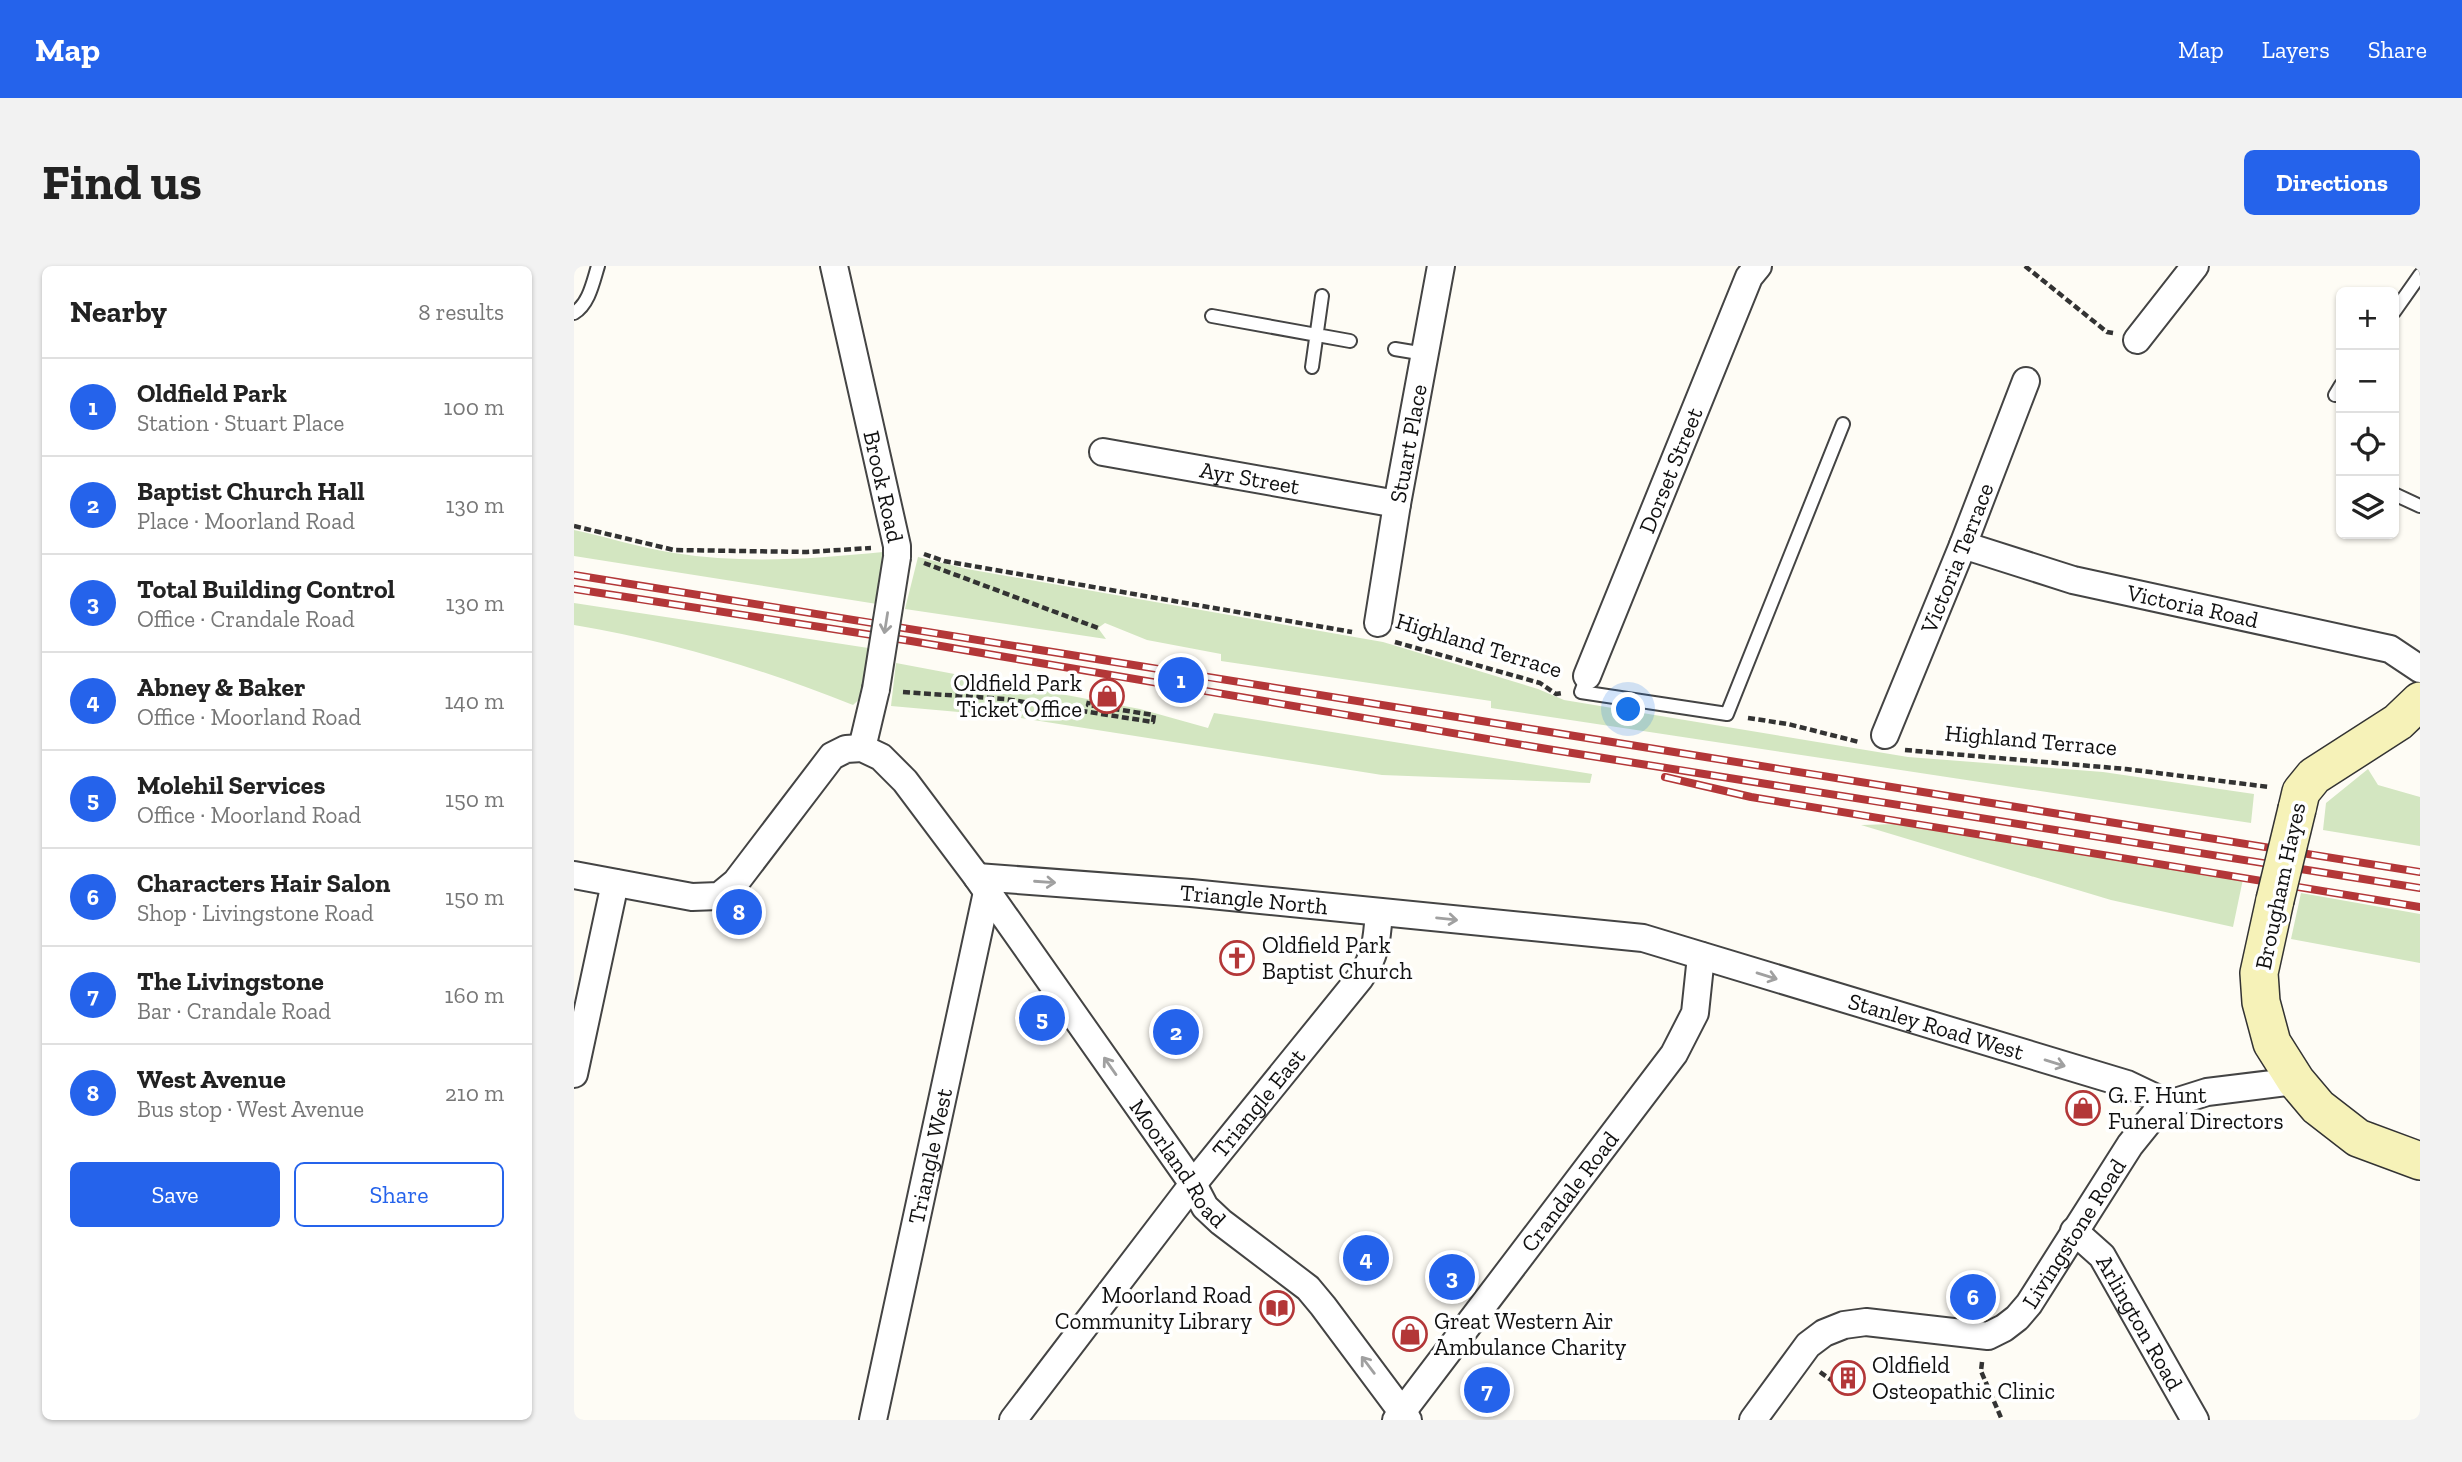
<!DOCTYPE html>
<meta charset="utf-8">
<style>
body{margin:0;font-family:"Zilla Slab",serif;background:#f2f2f2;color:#222}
.controls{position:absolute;right:21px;top:21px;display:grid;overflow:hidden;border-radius:10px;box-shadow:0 2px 5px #0004}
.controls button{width:63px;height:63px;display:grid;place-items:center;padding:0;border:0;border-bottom:2px solid #e0e0e0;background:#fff;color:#222;font:35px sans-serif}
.you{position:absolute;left:1055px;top:444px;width:24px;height:24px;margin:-18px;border:5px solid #fff;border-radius:50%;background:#1a73e8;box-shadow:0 0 0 10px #1a73e833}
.badge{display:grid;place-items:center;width:46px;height:46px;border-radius:50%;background:#2563eb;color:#fff;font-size:23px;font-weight:700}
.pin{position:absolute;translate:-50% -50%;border:4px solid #fff;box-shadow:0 2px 7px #0006}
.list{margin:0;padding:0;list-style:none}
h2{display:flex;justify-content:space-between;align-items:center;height:91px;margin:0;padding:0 28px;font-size:30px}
h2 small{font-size:23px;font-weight:400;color:#767676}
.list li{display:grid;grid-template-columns:46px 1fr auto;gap:21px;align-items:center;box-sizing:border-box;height:98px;padding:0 28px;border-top:2px solid #e0e0e0}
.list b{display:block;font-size:26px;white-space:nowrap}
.list p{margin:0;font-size:23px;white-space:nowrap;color:#767676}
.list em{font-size:23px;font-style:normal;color:#767676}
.actions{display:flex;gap:14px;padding:21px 28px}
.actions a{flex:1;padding:16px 0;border:2px solid #2563eb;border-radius:10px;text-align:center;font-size:24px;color:#2563eb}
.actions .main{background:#2563eb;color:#fff}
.icon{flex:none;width:38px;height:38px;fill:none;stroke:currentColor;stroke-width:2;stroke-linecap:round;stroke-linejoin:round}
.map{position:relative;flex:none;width:1846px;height:1154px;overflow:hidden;border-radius:10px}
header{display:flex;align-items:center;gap:42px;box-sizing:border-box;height:98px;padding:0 35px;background:#2563eb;color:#fff}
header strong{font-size:33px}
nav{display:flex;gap:38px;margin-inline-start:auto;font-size:24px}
.intro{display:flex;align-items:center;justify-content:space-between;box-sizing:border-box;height:168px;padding:0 42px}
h1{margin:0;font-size:49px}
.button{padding:18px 32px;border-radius:10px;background:#2563eb;color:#fff;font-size:24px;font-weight:700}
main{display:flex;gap:42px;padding:0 42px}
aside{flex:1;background:#fff;border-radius:10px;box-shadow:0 2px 5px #0004}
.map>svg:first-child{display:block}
.green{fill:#d3e6c1}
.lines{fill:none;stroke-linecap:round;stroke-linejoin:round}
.lane-casing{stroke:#444;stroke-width:16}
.street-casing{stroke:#444;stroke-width:30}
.secondary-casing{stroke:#333;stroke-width:40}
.path{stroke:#333;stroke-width:4.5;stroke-dasharray:7 3.5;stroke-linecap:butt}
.lane{stroke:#fff;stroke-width:12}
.street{stroke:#fff;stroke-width:26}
.secondary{stroke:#f6f2b8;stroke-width:37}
.rail-casing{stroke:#b33738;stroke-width:8}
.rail{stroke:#fff;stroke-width:5;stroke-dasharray:16;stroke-linecap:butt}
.street-bridge-casing{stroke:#444;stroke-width:30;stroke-linecap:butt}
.secondary-bridge-casing{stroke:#333;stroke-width:40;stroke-linecap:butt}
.street-bridge{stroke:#fff;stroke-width:26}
.secondary-bridge{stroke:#f6f2b8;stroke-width:37}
.oneway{stroke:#a0a0a0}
.labels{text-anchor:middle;stroke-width:7;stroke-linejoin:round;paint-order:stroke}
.street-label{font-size:23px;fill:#111;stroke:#fff}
.poi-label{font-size:23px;fill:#111;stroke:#fff;text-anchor:start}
</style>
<header>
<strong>Map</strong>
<nav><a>Map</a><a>Layers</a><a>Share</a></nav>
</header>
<div class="intro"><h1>Find us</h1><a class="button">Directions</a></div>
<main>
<aside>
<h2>Nearby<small>8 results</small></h2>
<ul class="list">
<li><span class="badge">1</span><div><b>Oldfield Park</b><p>Station · Stuart Place</p></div><em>100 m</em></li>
<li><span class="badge">2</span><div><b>Baptist Church Hall</b><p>Place · Moorland Road</p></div><em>130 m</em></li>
<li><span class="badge">3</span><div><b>Total Building Control</b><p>Office · Crandale Road</p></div><em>130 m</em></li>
<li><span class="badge">4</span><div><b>Abney &amp; Baker</b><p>Office · Moorland Road</p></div><em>140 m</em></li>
<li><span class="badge">5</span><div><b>Molehil Services</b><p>Office · Moorland Road</p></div><em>150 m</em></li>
<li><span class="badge">6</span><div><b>Characters Hair Salon</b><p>Shop · Livingstone Road</p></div><em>150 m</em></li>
<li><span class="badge">7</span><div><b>The Livingstone</b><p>Bar · Crandale Road</p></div><em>160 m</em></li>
<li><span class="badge">8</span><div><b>West Avenue</b><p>Bus stop · West Avenue</p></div><em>210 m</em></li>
</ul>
<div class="actions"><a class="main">Save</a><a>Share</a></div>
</aside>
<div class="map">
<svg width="1846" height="1154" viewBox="0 0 1846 1154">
<rect width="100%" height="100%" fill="#fefcf5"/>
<!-- green -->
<path class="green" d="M0,264c33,7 66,18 100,23 69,11 139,6 209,-1l-6,52 -303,-48z
M344,291l49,12 416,73 155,47 26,11 344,57 195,15 151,22 -3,29 -760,-115v-7l-270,-40v-7l-74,-14 -42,-17 -7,5 8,11 -201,-30z
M0,337l301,46 -9,44 -13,12c-89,-36 -184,-64 -279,-80z
M322,397l244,46 68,19 6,-15 378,61 -2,9 -208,-8 -367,-58 -124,-11z
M1794,503l10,16 42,12v49l-97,-16 3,-27z
M1321,558l348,55 -10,48 -122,-27 -250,-75z
M1727,627l119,21v49l-129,-24z"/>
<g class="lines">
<!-- lane casing -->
<g class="lane-casing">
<path id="lane" d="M1820,46l26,-37
M0,47c15,-9 19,-31 24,-47
M638,50l138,25
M821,83l30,5
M738,101l10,-71
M1761,129l6,-10
M1820,228l26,12
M1013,410l-6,16 146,22 116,-290"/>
</g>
<!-- street casing -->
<g class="street-casing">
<g id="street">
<path id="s1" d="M260,0l63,280v11"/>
<path d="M1563,74l58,-74"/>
<path id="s2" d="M529,186l294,52"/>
<path id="s3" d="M1389,279l110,35 317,69 30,20"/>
<path id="s4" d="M804,357l19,-119 44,-238"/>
<path id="s5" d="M1013,410l162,-399 9,-11"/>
<path id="s6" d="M1311,469l78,-190 63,-164"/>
<path d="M288,482l14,-59"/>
<path id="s7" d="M0,609l118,22 27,-1 17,-14 96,-126 14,-7 16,-1 19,9 24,24 72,96 216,307 12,23 16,15 87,66 15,18 85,114"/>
<path id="s8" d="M403,611l214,16 452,45 484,146 42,20"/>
<path d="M0,808l41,-191"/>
<path id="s9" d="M1500,965l28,25 93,164"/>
<path id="s10" d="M299,1154l114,-528"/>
<path id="s11" d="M439,1154l180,-236 167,-206c16,-22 17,-39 19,-66"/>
<path id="s12" d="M822,1154l278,-366 21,-41 6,-57"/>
<path id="s13" d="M1179,1154l55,-75 16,-12 20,-8 22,-3 122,14 16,-8 13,-10 12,-14 101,-159 25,-31 14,-10 38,-12 89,-11"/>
</g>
</g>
<!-- secondary casing -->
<g class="secondary-casing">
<path id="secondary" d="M1723,543l4,-17 13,-16 84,-54 22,-21
M1701,634l-16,73 2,29 11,41 24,38 22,26 40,31 62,23"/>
</g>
<!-- path -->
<path class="path" d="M1451,0l82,66 6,1
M0,260l100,24 133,2 64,-4
M350,288l20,7 408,71
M350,297l174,65
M821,376l145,41 16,11 6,-1
M329,426l102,7 148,23 1,-7 -66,-10 1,-4
M1174,452l40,6 71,18
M1331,484l221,19 143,18
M1408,1096l-1,9 21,49
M1246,1106l18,13"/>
<!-- lane -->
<use href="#lane" class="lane"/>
<!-- street -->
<use href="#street" class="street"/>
<!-- secondary -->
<use href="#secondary" class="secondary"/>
<!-- rail casing -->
<g class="rail-casing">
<path id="rail" d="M0,309l1846,297
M0,323l337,52 636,108 873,139
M1091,511l86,20 669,110"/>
</g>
<!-- rail -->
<use href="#rail" class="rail"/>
<!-- street-bridge casing -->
<g class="street-bridge-casing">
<path id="street-bridge" d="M302,423l21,-132"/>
</g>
<!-- secondary-bridge casing -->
<g class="secondary-bridge-casing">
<path id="secondary-bridge" d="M1701,634l22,-91"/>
</g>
<!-- street-bridge -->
<use href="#street-bridge" class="street-bridge"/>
<!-- secondary-bridge -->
<use href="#secondary-bridge" class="secondary-bridge"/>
</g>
<!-- one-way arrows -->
<defs><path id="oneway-shaft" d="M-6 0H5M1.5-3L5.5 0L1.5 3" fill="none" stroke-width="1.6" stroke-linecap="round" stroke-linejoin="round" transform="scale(1.75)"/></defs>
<g class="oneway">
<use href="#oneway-shaft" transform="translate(312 357) rotate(99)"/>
<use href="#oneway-shaft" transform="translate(471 616) rotate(4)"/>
<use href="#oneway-shaft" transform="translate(873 653) rotate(6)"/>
<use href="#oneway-shaft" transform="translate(1193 710) rotate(17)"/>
<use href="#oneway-shaft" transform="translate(1481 797) rotate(17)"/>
<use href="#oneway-shaft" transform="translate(536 800) rotate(-125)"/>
<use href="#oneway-shaft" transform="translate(794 1099) rotate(-127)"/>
</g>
<!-- icons -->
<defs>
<g id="shop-ring" transform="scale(1.75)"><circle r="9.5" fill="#fff" stroke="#b33738" stroke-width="1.5"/><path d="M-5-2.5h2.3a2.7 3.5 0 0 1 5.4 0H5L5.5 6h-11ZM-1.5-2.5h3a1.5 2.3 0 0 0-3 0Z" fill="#b33738"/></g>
<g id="church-ring" transform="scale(1.75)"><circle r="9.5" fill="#fff" stroke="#b33738" stroke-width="1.5"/><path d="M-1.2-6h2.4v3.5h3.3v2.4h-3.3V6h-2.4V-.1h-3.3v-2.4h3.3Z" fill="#b33738"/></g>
<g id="library-ring" transform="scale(1.75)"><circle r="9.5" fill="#fff" stroke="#b33738" stroke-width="1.5"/><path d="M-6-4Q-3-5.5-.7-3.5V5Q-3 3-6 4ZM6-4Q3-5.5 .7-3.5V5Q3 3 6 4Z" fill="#b33738"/></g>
<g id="building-ring" transform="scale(1.75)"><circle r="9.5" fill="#fff" stroke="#b33738" stroke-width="1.5"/><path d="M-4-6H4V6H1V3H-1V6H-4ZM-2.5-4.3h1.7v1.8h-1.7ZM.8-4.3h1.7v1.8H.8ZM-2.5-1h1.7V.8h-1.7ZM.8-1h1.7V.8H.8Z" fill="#b33738"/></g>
</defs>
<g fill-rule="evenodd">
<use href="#shop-ring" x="533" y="430"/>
<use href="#church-ring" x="663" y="692"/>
<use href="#shop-ring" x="1509" y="842"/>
<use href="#library-ring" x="703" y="1042"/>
<use href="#shop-ring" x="836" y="1068"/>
<use href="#building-ring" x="1274" y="1112"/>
</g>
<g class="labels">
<!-- street labels -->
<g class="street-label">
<text dy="8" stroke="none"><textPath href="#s4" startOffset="182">Stuart Place</textPath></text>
<text dy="8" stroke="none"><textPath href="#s5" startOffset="222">Dorset Street</textPath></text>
<text dy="8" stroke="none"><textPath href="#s2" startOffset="149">Ayr Street</textPath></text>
<text dy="8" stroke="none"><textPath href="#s1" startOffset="226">Brook Road</textPath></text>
<text dy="8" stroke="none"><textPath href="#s6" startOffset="191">Victoria Terrace</textPath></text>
<text dy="8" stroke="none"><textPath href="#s3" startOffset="238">Victoria Road</textPath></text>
<text transform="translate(905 379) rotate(17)" y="8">Highland Terrace</text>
<text transform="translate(1457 474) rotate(5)" y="8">Highland Terrace</text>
<text transform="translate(1706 620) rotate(-78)" y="8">Brougham Hayes</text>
<text dy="8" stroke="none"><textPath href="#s8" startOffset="278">Triangle North</textPath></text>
<text dy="8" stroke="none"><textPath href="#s8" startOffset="975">Stanley Road West</textPath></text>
<text dy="8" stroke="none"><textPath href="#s11" startOffset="401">Triangle East</textPath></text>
<text dy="8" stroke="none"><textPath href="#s10" startOffset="270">Triangle West</textPath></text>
<text dy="8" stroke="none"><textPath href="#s7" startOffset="884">Moorland Road</textPath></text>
<text dy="8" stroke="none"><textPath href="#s12" startOffset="287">Crandale Road</textPath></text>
<text dy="8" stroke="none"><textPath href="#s13" startOffset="416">Livingstone Road</textPath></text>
<text dy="8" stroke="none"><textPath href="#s9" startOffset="114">Arlington Road</textPath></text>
</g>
<!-- poi labels -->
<g class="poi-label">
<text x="508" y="425" text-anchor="end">Oldfield Park<tspan x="508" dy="26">Ticket Office</tspan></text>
<text x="688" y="687">Oldfield Park<tspan x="688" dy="26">Baptist Church</tspan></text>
<text x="1534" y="837">G. F. Hunt<tspan x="1534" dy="26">Funeral Directors</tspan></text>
<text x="678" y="1037" text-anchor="end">Moorland Road<tspan x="678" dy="26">Community Library</tspan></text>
<text x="860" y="1063">Great Western Air<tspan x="860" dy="26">Ambulance Charity</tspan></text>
<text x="1298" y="1107">Oldfield<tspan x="1298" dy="26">Osteopathic Clinic</tspan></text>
</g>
</g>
</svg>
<div class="controls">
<button>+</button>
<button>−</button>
<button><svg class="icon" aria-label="locate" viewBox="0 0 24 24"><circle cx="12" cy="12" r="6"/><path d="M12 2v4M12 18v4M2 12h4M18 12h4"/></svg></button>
<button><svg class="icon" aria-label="layers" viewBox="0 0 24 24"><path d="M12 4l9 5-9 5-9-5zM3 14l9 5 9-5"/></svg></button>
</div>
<div class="you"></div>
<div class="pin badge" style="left:607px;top:414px">1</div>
<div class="pin badge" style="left:602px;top:766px">2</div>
<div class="pin badge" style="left:878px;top:1011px">3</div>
<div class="pin badge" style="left:792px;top:992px">4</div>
<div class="pin badge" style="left:468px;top:752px">5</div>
<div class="pin badge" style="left:1399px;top:1031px">6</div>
<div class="pin badge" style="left:913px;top:1124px">7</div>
<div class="pin badge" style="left:165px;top:646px">8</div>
</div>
</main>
